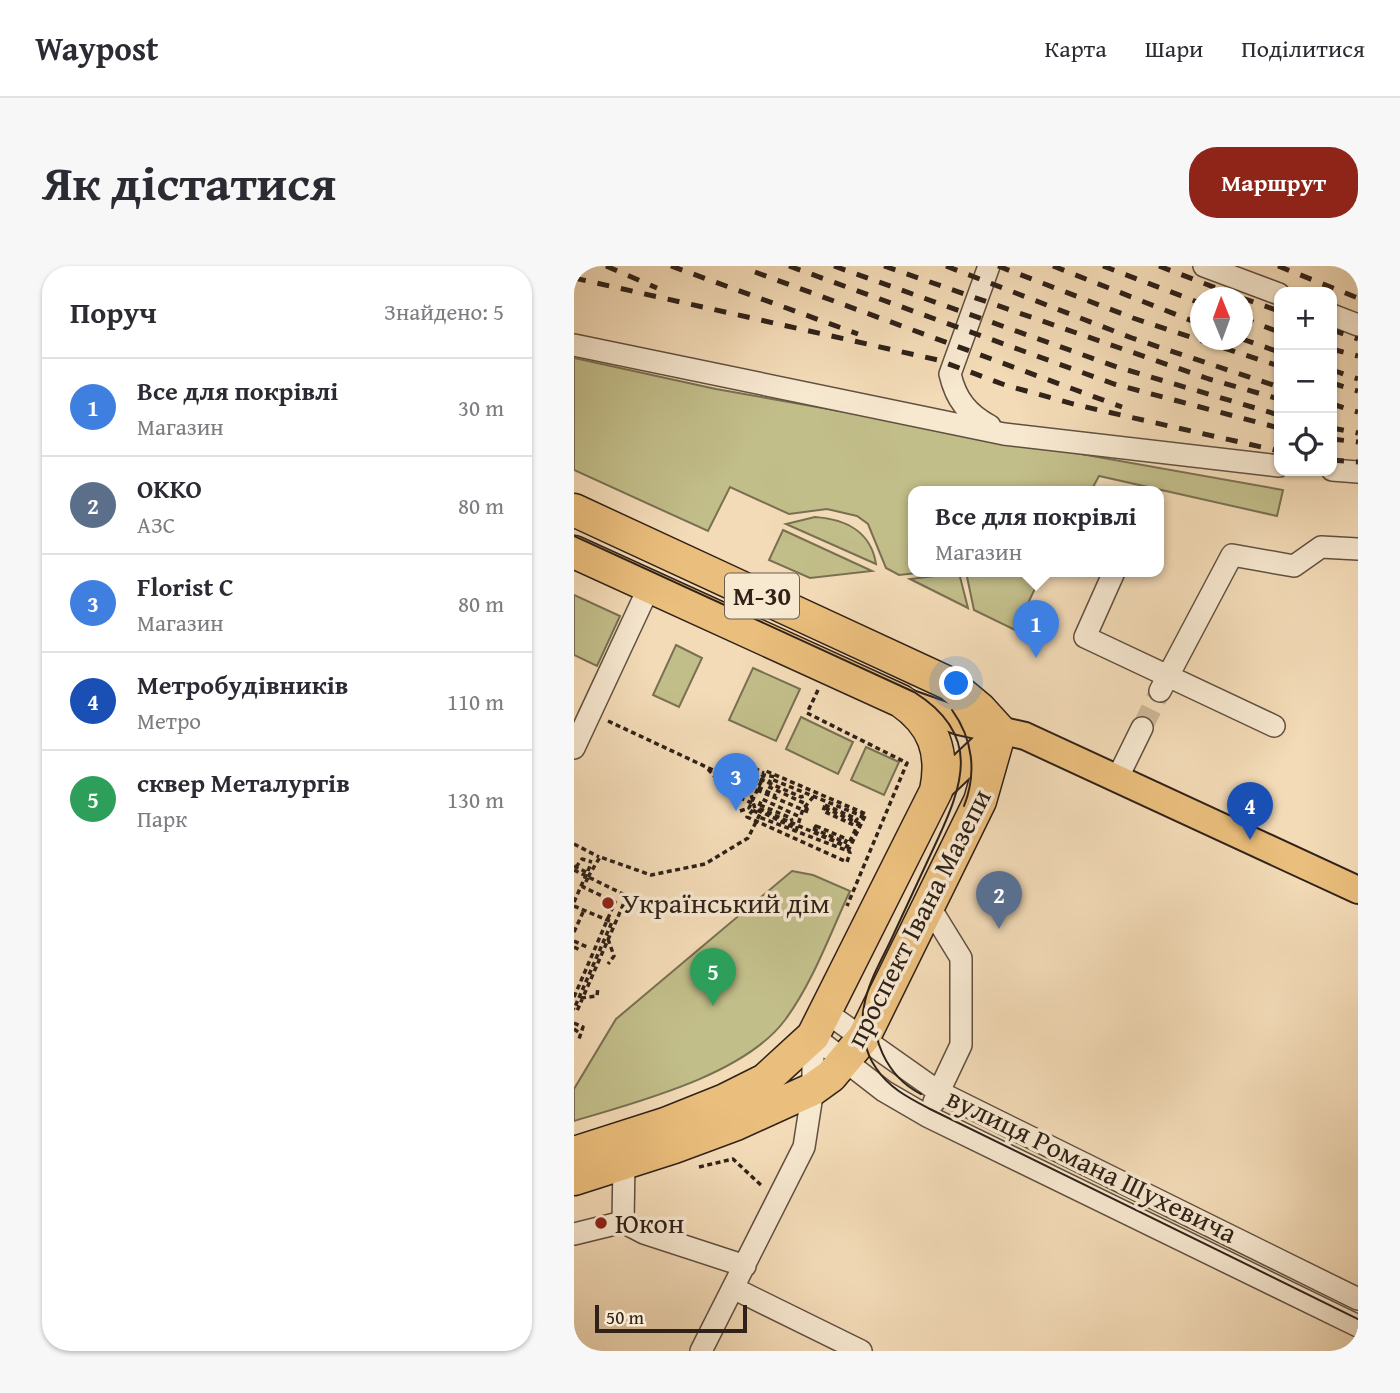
<!DOCTYPE html>
<html lang="uk">
<meta charset="utf-8">
<style>
body{margin:0;font-family:"Gentium Book Plus",serif;background:#f7f7f7;color:#2b2b33}
.controls{position:absolute;right:21px;top:21px;display:grid;overflow:hidden;border-radius:14px;box-shadow:0 2px 5px #0004}
.controls button{width:63px;height:63px;display:grid;place-items:center;padding:0;border:0;border-bottom:2px solid #e1e1e2;background:#fff;color:#2b2b33;font:35px sans-serif}
.compass{position:absolute;left:616px;top:21px;width:63px;height:63px;border-radius:50%;background:#fff;box-shadow:0 2px 5px #0004;rotate:359deg}
.scale{position:absolute;left:21px;bottom:18px;width:152px;box-sizing:border-box;padding-left:7px;border:4px solid #302219;border-top:0;font-size:19px;line-height:24px;white-space:nowrap;color:#302219;-webkit-text-stroke:5px #f7e8d0;paint-order:stroke}
.you{position:absolute;left:383px;top:418px;width:24px;height:24px;margin:-18px;border:5px solid #fff;border-radius:50%;background:#1a73e8;box-shadow:0 0 0 10px #1a73e833}
.badge{display:grid;place-items:center;width:46px;height:46px;border-radius:50%;background:#8f2418;color:#fff;font-size:23px;font-weight:700}
.pin{position:absolute;translate:-50% -58px;filter:drop-shadow(0 2px 4px #0008)}
.pin::after{content:'';position:absolute;top:37px;width:24px;height:21px;background:inherit;clip-path:polygon(0 0,100% 0,50% 100%)}
.popup{position:absolute;left:334px;top:220px;width:256px;height:91px;box-sizing:border-box;display:grid;place-content:center;border-radius:14px;background:#fff;filter:drop-shadow(0 2px 5px #0005);font-size:23px;white-space:nowrap;color:#7c7c81}
.popup b{font-size:26px;color:#2b2b33}
.popup::after{content:'';position:absolute;left:50%;top:100%;margin-left:-14px;border:14px solid transparent;border-top-color:#fff}
.list{margin:0;padding:0;list-style:none}
h2{display:flex;justify-content:space-between;align-items:center;height:91px;margin:0;padding:0 28px;font-size:30px}
h2 small{font-size:23px;font-weight:400;color:#7c7c81}
.list li{display:grid;grid-template-columns:46px 1fr auto;gap:21px;align-items:center;box-sizing:border-box;height:98px;padding:0 28px;border-top:2px solid #e1e1e2}
.list b{display:block;font-size:26px;white-space:nowrap}
.list p{margin:0;font-size:23px;white-space:nowrap;color:#7c7c81}
.list em{font-size:23px;font-style:normal;color:#7c7c81}
.icon{flex:none;width:38px;height:38px;fill:none;stroke:currentColor;stroke-width:2;stroke-linecap:round;stroke-linejoin:round}
.map{position:relative;flex:none;width:784px;height:1085px;overflow:hidden;border-radius:28px}
header{display:flex;align-items:center;gap:42px;box-sizing:border-box;height:98px;padding:0 35px;background:#fff;border-bottom:2px solid #e1e1e2}
header strong{font-size:33px}
nav{display:flex;gap:38px;margin-inline-start:auto;font-size:24px}
.intro{display:flex;align-items:center;justify-content:space-between;box-sizing:border-box;height:168px;padding:0 42px}
h1{margin:0;font-size:49px}
.button{padding:18px 32px;border-radius:28px;background:#8f2418;color:#fff;font-size:24px;font-weight:700}
main{display:flex;gap:42px;padding:0 42px}
aside{flex:1;background:#fff;border-radius:28px;box-shadow:0 2px 5px #0004}
.map>svg:first-child{display:block}
.green{fill:#c2be8a;stroke:#797052;stroke-width:2}
.lines{fill:none;stroke-linecap:round;stroke-linejoin:round}
.minor-tunnel{stroke:#ccb697;stroke-width:21;stroke-dasharray:21 10;stroke-linecap:butt}
.minor-casing{stroke:#615040;stroke-width:24}
.major-casing{stroke:#302219;stroke-width:30}
.highway-casing{stroke:#302219;stroke-width:35}
.path{stroke:#302219;stroke-width:3.5;stroke-dasharray:5 3.5;stroke-linecap:butt}
.minor{stroke:#f7e8d0;stroke-width:21}
.major{stroke:#eabe7c;stroke-width:26}
.highway{stroke:#eabe7c;stroke-width:32}
.tram{stroke:#302219;stroke-width:2}
.rail{stroke:#302219;stroke-width:5;stroke-dasharray:12 12;stroke-linecap:butt}
.poi-dot{fill:#8f2418;stroke:#f7e8d0;stroke-width:2.5}
.labels{text-anchor:middle;stroke-width:7;stroke-linejoin:round;paint-order:stroke}
.shield{fill:#f7e8d0;stroke:#6c5d50;stroke-width:2}
.shield-label{font-size:26px;font-weight:bold;fill:#302219}
.poi-label{font-size:28px;fill:#302219;stroke:#f7e8d0;text-anchor:start}
.street-label{font-size:28px;fill:#302219;stroke:#f7e8d0}
</style>
<header>
<strong>Waypost</strong>
<nav><a>Карта</a><a>Шари</a><a>Поділитися</a></nav>
</header>
<div class="intro"><h1>Як дістатися</h1><a class="button">Маршрут</a></div>
<main>
<aside>
<h2>Поруч<small>Знайдено: 5</small></h2>
<ul class="list">
<li><span class="badge" style="background:#3f7fe0">1</span><div><b>Все для покрівлі</b><p>Магазин</p></div><em>30 m</em></li>
<li><span class="badge" style="background:#5c6f8a">2</span><div><b>OKKO</b><p>АЗС</p></div><em>80 m</em></li>
<li><span class="badge" style="background:#3f7fe0">3</span><div><b>Florist C</b><p>Магазин</p></div><em>80 m</em></li>
<li><span class="badge" style="background:#1a4fb4">4</span><div><b>Метробудівників</b><p>Метро</p></div><em>110 m</em></li>
<li><span class="badge" style="background:#2e9e5b">5</span><div><b>сквер Металургів</b><p>Парк</p></div><em>130 m</em></li>
</ul>
</aside>
<div class="map">
<svg width="784" height="1085" viewBox="0 0 784 1085">
<rect width="100%" height="100%" fill="#f3dbb7"/>
<filter id="stains"><feTurbulence type="fractalNoise" baseFrequency=".00286" numOctaves="4"/><feColorMatrix values="0 0 0 0 .2 0 0 0 0 .09 0 0 0 0 .02 0 0 0 .5 -.17"/></filter>
<radialGradient id="worn" r=".72"><stop offset=".6" stop-color="#630" stop-opacity="0"/><stop offset="1" stop-color="#630" stop-opacity=".3"/></radialGradient>
<!-- green -->
<path class="green" d="M0,92l142,31 567,101 -6,26 -178,-40 -7,13 -16,1 7,2h-169v80h12l-27,3 -13,-7 -18,-44 -11,-8 -30,-7 -38,5 -59,-27 -22,44 -134,-61z
M241,251c31,2 56,15 61,47l-90,-40z
M209,264l89,41 -62,7 -41,-18z
M392,306h77l-28,58 -41,-20z
M385,307l9,35 -58,-29z
M0,329l46,21 -23,50 -23,-11z
M102,379l26,13 -23,49 -26,-12z
M179,402l47,21 -24,52 -47,-21z
M227,451l52,25 -15,32 -52,-25z
M292,481l33,15 -15,33 -33,-15z
M218,605l21,4 37,16c-20,43 -37,91 -65,129 -41,55 -148,82 -211,101v-32l42,-70z"/>
<g class="lines">
<!-- minor-tunnel -->
<path class="minor-tunnel" d="M568,462l18,-37"/>
<!-- minor casing -->
<g class="minor-casing">
<path id="minor" d="M415,0l-39,108c6,26 18,40 40,52
M630,0l75,28
M758,49l26,10
M0,79l430,89 275,32
M758,204l26,2
M540,306l-29,65 189,89
M586,425l72,-136 62,11 27,-19 37,2
M0,482l76,-163
M543,513l25,-51
M355,640l32,52v87l-27,57
M253,747l112,79 419,207
M239,770l71,55 43,25 431,210
M49,956l21,11 101,33
M0,968l49,-12 1,-60 -4,-9
M159,1022l128,63
M127,1085l103,-204 9,-58v-53"/>
</g>
<!-- major casing -->
<g class="major-casing">
<path id="major" d="M331,436l54,19 66,15 333,154
M362,525l64,-60"/>
</g>
<!-- highway casing -->
<g class="highway-casing">
<path id="highway" d="M0,244l376,174 30,25 20,22 -20,70 -116,236 -33,39 -18,13 -77,35 -62,23 -100,32
M0,286l327,149c33,23 43,51 35,90l-123,245 -48,44 -40,20 -60,24 -91,29"/>
</g>
<!-- path -->
<path class="path" d="M244,424l-11,23 100,50 -60,143
M34,455l139,65
M134,503l23,26 10,-8
M186,513l41,18 6,-2
M173,520l17,-11 12,2
M175,521l6,22 38,18
M184,521l18,9
M183,524l51,22
M178,537l-14,-6 14,-30 12,6
M186,539l31,13 1,3
M251,539l32,14 -3,6 -31,-14z
M251,542l31,14
M179,544l-6,7 100,45 3,-9 -2,-4
M166,545l9,-3
M224,550l-36,-17 -4,9 89,39 15,-31 -91,-37 -4,7 37,17 5,10
M242,560l31,13 -3,6 -31,-14z
M239,563l34,14
M222,565l7,-22 11,-13
M0,578l25,13
M0,600l14,7
M2,601l6,-8 10,3
M0,604l53,26 -50,115 -3,-2
M14,611l12,-20 51,18 54,-11 43,-26 12,-24 -11,-6 17,-37 100,43 -18,37 -89,-34
M0,636l16,-36
M0,640l38,16 -38,87
M0,666l10,-22
M34,673l6,17 -6,8
M0,675l15,7
M0,681l6,3
M0,731l41,-95 -32,-15 6,-11
M7,732l16,-2 1,-9
M0,757l9,4 -4,12
M0,763l7,5
M125,901l34,-8 30,28"/>
<!-- minor -->
<use href="#minor" class="minor"/>
<!-- major -->
<use href="#major" class="major"/>
<!-- highway -->
<use href="#highway" class="highway"/>
<!-- tram -->
<path class="tram" d="M0,270l340,156c69,43 49,93 21,153 -15,32 -30,65 -45,97 -10,21 -22,41 -26,64 -4,20 0,45 12,62 13,20 33,30 54,41l428,210
M378,444c21,29 25,63 12,96
M322,686c-6,15 -15,30 -19,45 -10,38 10,80 44,97"/>
<!-- rail -->
<path class="rail" d="M32,0l51,22
M97,0l187,68
M215,0l325,118 165,44
M260,0l283,101 162,48
M310,0l325,113 70,20
M372,0l186,72 147,49
M424,0l135,52 146,48
M479,0l147,58
M529,0l97,37
M585,0l83,32
M704,0l80,32
M181,6l367,135
M0,12l364,82 67,25 72,20 202,46
M668,32l37,13
M668,52l37,14
M758,64l26,9
M668,73l37,13
M758,83l26,7
M758,104l26,9
M758,117l26,8
M758,138l26,8
M758,162l26,5
M758,173l26,3
M758,194l26,2"/>
</g>
<!-- markers -->
<g class="poi-dot">
<circle cx="34" cy="637" r="7"/>
<circle cx="27" cy="957" r="7"/>
</g>
<g class="labels">
<!-- shield labels -->
<rect class="shield" x="151" y="307.5" width="74" height="45" rx="5"/>
<g class="shield-label">
<text x="188" y="339">М-30</text>
</g>
<!-- poi labels -->
<g class="poi-label">
<text x="48" y="647">Український дім</text>
<text x="41" y="967">Юкон</text>
</g>
<!-- street labels -->
<g class="street-label">
<text transform="translate(344 652) rotate(-63)" y="10">проспект Івана Мазепи</text>
<text transform="translate(518 899) rotate(26)" y="10">вулиця Романа Шухевича</text>
</g>
</g>
<rect width="100%" height="100%" filter="url(#stains)"/>
<rect width="100%" height="100%" fill="url(#worn)"/>
</svg>
<div class="controls">
<button>+</button>
<button>−</button>
<button><svg class="icon" aria-label="locate" viewBox="0 0 24 24"><circle cx="12" cy="12" r="6"/><path d="M12 2v4M12 18v4M2 12h4M18 12h4"/></svg></button>
</div>
<svg class="compass" viewBox="-18 -18 36 36"><path d="M0-13l5 13h-10z" fill="#e53935"/><path d="M0 13l5-13h-10z" fill="#7c7c81"/></svg>
<div class="scale">50 m</div>
<div class="you"></div>
<div class="pin badge" style="left:462px;top:392px;background:#3f7fe0">1</div>
<div class="popup"><b>Все для покрівлі</b>Магазин</div>
<div class="pin badge" style="left:425px;top:663px;background:#5c6f8a">2</div>
<div class="pin badge" style="left:162px;top:545px;background:#3f7fe0">3</div>
<div class="pin badge" style="left:676px;top:574px;background:#1a4fb4">4</div>
<div class="pin badge" style="left:139px;top:740px;background:#2e9e5b">5</div>
</div>
</main>
